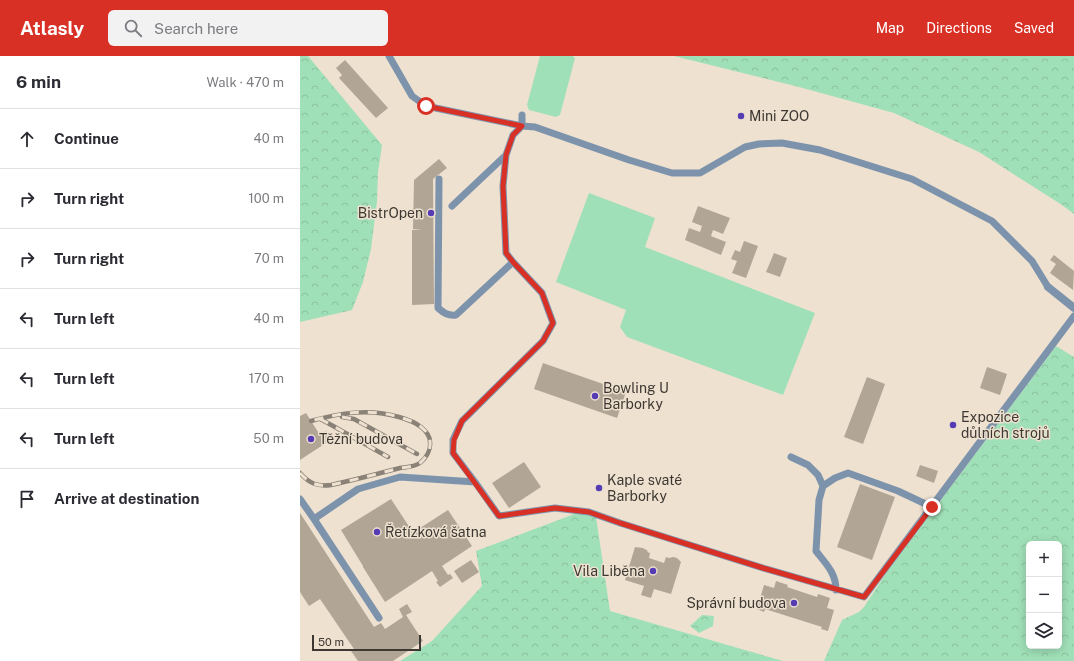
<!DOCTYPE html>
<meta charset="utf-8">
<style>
body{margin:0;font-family:"Public Sans",sans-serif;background:#f2f2f3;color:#2b2b33}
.controls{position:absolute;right:12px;bottom:12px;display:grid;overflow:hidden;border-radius:6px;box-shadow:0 2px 10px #0003}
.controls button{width:36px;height:36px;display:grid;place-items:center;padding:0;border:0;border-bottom:1px solid #e1e1e2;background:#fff;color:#2b2b33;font:20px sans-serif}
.scale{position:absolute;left:12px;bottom:10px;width:109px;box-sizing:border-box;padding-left:4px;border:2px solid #3d3832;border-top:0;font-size:11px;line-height:14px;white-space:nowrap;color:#3d3832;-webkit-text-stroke:3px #eee1d0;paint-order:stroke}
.stop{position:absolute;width:12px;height:12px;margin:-9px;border:3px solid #d93025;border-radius:50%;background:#fff}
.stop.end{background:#d93025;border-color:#fff;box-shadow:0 1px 4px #0008}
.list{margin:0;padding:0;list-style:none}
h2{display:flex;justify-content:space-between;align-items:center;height:52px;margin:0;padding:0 16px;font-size:17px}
h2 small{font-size:13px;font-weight:400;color:#7c7c81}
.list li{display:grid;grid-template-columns:26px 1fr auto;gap:12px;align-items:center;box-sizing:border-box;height:60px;padding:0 16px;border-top:1px solid #e1e1e2}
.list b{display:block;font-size:15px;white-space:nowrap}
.list em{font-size:13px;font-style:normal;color:#7c7c81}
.icon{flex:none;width:22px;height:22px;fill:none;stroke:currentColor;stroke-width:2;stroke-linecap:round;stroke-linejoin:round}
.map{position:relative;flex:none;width:774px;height:605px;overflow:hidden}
header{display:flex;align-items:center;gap:24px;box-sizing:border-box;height:56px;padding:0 20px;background:#d93025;color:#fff}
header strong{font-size:19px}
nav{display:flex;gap:22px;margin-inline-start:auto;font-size:14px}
.search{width:280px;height:36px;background:#f2f2f3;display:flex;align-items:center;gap:10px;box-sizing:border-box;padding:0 14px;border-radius:6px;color:#7c7c81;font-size:15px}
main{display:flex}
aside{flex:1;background:#fff}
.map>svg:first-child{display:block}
.forest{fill:url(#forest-crowns);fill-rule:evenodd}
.garden{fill:#a0e0b8}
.building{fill:#b1a595}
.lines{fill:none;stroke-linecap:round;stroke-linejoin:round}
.lane{stroke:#7d93ac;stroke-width:7}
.street{stroke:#7d93ac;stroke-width:8}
.rail-casing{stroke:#8a8177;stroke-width:4.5}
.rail{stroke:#eee1d0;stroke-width:3;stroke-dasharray:9;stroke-linecap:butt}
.route{stroke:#d93025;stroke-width:5}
.poi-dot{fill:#553cb4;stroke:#eee1d0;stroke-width:1.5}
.labels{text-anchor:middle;stroke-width:3;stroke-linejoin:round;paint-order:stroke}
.poi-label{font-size:14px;fill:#3d3832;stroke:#eee1d0;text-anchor:start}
</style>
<header>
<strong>Atlasly</strong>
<div class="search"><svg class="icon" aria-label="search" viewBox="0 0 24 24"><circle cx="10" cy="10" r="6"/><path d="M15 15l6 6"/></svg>Search here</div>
<nav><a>Map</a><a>Directions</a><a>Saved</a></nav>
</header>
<main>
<aside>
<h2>6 min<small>Walk · 470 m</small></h2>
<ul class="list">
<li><svg class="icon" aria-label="ahead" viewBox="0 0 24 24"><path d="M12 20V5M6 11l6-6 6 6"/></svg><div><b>Continue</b></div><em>40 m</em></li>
<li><svg class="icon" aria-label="right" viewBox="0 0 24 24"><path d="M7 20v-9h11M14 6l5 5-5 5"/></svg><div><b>Turn right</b></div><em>100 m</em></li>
<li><svg class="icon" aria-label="right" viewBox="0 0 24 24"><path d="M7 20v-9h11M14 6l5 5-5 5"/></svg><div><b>Turn right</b></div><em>70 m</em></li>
<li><svg class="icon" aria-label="left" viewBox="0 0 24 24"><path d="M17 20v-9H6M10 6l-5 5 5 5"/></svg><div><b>Turn left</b></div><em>40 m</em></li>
<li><svg class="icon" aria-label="left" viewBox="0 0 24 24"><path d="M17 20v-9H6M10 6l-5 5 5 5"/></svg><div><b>Turn left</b></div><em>170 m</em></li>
<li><svg class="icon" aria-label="left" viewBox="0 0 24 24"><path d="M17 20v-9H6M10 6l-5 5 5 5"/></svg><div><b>Turn left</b></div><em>50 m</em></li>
<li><svg class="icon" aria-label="arrive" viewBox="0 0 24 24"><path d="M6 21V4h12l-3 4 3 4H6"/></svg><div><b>Arrive at destination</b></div></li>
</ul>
</aside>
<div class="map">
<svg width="774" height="605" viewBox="0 0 774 605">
<defs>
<pattern id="forest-crowns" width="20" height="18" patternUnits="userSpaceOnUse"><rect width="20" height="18" fill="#a0e0b8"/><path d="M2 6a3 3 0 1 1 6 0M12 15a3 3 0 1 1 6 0" fill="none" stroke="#8bc19f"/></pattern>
</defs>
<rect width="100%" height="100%" fill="#eee1d0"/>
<!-- forest -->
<path class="forest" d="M0,0h8l74,89 -4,27 -1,29 -6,48 -8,33 -11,28 -52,12z
M374,0h400v158l-12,-9 -83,-53 -85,-39 -95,-26z
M756,290l18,11v304h-250l18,-41 17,-8 5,-5 23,-35zM729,488h30v102h-30z
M277,457l19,4 14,94 173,50h-383l32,-20 50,-55 -6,-35z
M402,559l12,1 -1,10 -14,7 -9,-7z"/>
<!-- garden -->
<path class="garden" d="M240,0h33l2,2 -15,57 -4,2 -27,-7 -2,-5z
M289,137l66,25 -10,29 170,66 -32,82 -156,-58 -7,-10 6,-17 -70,-28z"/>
<!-- building -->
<path class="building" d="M45,4l43,48 -12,10 -37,-40 3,-3 -6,-7z
M139,103l8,9 -14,11 1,125 -22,1v-75h10l-9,-1 1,-49z
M398,150l32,12 -7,16 -10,-4 -2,6 15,6 -5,13 -36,-15 4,-12 11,4 2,-6 -10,-4z
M444,185l14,5 -12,32 -14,-5 5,-12 -6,-2 4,-9 5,2z
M474,197l13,5 -7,19 -14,-5z
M754,199l20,16 -1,19 -23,-17 6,-9 -6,-4z
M243,307l83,29 -9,26 -83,-29z
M687,311l20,7 -7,21 -20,-7z
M567,321l18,7 -22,60 -19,-7z
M6,357l14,22 6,-4 6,8 -32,21v-44z
M224,406l17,25 -32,21 -17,-25z
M620,409l18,6 -4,12 -18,-7z
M560,428l35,13 -23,63 -35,-13z
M91,443l23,35 4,-3 -1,-1 31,-20 24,36 -30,20 6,9 2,-1 3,4 -13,9 -4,-5 2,-1 -6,-10 -47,31 -22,-35v-1l-22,-36z
M0,457l74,114 7,-4 4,6 18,-12 -4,-8 8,-5 5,8 -6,3 17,26 -30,20h-35l-7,-10 3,-2 -34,-50 -11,7 -9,-14z
M335,491l8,1 5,3 -1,1 3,1 -1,5 15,5 2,-6 3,1 4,-1 4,1 4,4 -10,32 -17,-5 -3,9 -10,-3 3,-9 -19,-6z
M171,504l8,12 -17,11 -8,-12z
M476,525l12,4 -1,2 30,10 1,-3 12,4 -3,10 7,2 -6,21 -7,-2 1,-2 -57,-18 -1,3 -7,-3 7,-24 10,3z"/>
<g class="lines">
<!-- lane -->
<path class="lane" d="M89,0l23,40 14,10 96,20
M222,59v11l13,1 94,33 43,13h28l45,-26 14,-3 23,-1 38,7 92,29 80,42 40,40 16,26
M139,123l-1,129c6,5 10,8 18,7l57,-53
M152,150l54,-51
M491,401l17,8 10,10 5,11 -4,14 -3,51c10,13 20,22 20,39
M175,426l-22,-29v-13l9,-19 81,-80 10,-18 -11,-30 -29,-31 -7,-9 -3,-67 3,-31 7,-20 9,-9
M523,430l12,-8 13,-5 50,18 34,16
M0,443l14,20 65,99
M14,463l44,-30 42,-12 75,5 24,34 56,-8 34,4 31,11 143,45 101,29 210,-281"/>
<!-- street -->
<path class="street" d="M748,231l26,21"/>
<!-- rail casing -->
<g class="rail-casing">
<path id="rail" d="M42,361l12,2 63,35
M20,363l6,3 62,35
M0,417c9,10 17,14 31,12 23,-5 46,-11 69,-17 6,-1 14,-1 20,-5 6,-5 11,-13 10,-21 0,-7 -4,-11 -9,-15 -6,-5 -15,-8 -22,-10 -30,-9 -59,-4 -88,4"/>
</g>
<!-- rail -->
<use href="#rail" class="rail"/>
</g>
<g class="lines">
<!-- route -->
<path class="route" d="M126,50l96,20 -9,9 -7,20 -3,31 3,67 7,9 29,31 11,30 -10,18 -81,80 -8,19 -1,13 46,63 56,-8 34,4 31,11 143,45 101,29 68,-90"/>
</g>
<!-- markers -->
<g class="poi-dot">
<circle cx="441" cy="60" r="4"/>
<circle cx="131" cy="157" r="4"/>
<circle cx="295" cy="340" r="4"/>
<circle cx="653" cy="369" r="4"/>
<circle cx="11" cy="383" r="4"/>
<circle cx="299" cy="432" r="4"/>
<circle cx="77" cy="476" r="4"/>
<circle cx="353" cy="515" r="4"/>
<circle cx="494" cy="547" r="4"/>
</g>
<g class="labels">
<!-- poi labels -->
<g class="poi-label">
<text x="449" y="65">Mini ZOO</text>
<text x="123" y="162" text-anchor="end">BistrOpen</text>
<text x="303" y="337">Bowling U<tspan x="303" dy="16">Barborky</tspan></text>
<text x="661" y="366">Expozice<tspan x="661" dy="16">důlních strojů</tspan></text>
<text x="19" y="388">Těžní budova</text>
<text x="307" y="429">Kaple svaté<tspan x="307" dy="16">Barborky</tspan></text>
<text x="85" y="481">Řetízková šatna</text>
<text x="345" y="520" text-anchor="end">Vila Liběna</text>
<text x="486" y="552" text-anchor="end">Správní budova</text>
</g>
</g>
</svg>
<div class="controls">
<button>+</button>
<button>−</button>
<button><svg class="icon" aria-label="layers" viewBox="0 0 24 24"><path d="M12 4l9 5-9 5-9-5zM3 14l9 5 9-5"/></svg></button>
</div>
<div class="scale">50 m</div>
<div class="stop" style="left:126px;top:50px"></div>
<div class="stop end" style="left:632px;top:451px"></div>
</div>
</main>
